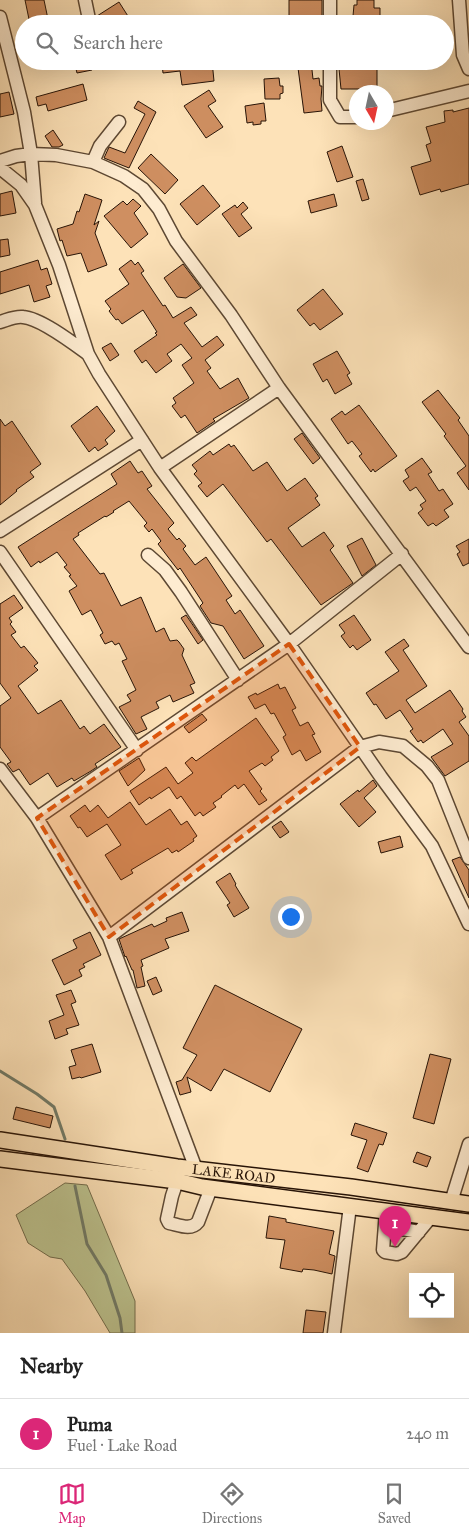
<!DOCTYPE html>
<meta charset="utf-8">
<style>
body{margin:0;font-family:"IM FELL Great Primer",serif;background:#f2f2f2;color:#222}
.controls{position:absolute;right:15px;bottom:15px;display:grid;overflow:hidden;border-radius:0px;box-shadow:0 5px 20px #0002}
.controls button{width:45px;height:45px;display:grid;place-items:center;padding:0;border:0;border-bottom:1px solid #e0e0e0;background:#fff;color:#222;font:25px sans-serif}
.compass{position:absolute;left:349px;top:85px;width:45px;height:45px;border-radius:50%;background:#fff;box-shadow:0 5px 20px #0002;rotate:171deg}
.you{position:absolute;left:290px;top:916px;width:18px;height:18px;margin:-12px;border:4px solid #fff;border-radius:50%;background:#1a73e8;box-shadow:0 0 0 8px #1a73e833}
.badge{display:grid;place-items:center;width:32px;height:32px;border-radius:50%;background:#db2777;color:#fff;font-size:16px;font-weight:700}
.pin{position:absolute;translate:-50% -41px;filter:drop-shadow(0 1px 2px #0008)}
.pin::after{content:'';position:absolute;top:26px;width:18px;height:15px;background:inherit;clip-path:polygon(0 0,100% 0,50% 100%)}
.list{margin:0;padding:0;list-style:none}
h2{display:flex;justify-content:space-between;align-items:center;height:65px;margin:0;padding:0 20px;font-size:21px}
h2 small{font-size:16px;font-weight:400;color:#767676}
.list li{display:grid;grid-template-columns:32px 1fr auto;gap:15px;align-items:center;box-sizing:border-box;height:70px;padding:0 20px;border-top:1px solid #e0e0e0}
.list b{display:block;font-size:19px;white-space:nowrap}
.list p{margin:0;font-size:16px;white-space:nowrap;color:#767676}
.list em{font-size:16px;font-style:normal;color:#767676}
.icon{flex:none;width:28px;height:28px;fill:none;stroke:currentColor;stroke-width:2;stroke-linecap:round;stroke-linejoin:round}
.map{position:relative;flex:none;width:469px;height:1333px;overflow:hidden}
.search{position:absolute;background:#fff;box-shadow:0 5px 20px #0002;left:15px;right:15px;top:15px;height:55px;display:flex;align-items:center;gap:12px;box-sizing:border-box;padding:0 18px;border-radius:28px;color:#767676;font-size:19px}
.sheet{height:135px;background:#fff}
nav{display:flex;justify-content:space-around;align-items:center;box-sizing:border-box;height:70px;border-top:1px solid #e0e0e0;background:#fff;font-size:14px;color:#767676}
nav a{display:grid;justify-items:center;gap:2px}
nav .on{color:#db2777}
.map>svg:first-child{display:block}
.green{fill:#bdc490;stroke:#726c4c}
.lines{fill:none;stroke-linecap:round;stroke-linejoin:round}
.stream{stroke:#717b68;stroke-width:3}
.building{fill:#cf8f61;stroke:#281407}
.minor-casing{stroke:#5d4833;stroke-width:15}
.major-casing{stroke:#281407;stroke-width:18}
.minor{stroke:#feecd1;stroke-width:12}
.major{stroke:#fde2b8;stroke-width:15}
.marked{fill:#de560c;fill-opacity:0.2;stroke:#de560c;stroke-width:4;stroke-dasharray:10 6;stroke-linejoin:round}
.labels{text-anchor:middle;stroke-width:4;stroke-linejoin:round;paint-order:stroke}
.street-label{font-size:14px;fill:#281407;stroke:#feecd1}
</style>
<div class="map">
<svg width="469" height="1333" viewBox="0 0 469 1333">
<rect width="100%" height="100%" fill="#fde2b8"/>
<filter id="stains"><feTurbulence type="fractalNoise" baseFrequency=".004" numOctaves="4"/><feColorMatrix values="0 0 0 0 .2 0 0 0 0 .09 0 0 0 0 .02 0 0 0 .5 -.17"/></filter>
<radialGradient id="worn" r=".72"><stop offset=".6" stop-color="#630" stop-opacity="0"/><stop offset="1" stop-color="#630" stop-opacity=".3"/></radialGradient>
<!-- green -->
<path class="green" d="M65,1183l22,2 48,116v32h-25l-25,-42 -23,-32 -12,-2 -22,-14 -12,-28z"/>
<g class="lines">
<!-- stream -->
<path class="stream" d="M0,1071l37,23 17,13 11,32
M75,1186l12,58 19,31 14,43 2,15"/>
</g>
<!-- building -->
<path class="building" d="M25,0h19l5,24h-19z
M289,0h33v23h-33z
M357,0h17v8h6v16h-22l1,-8h-6l1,-11h3z
M119,2l14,22h-35l-1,-8z
M74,61h16l2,9 -15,3z
M180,61h32l2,20 -32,4 -2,-14 -17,2 -1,-9z
M289,61h22l2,18 6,-1 1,8h2l-1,13 1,12 -18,2 -6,-45 -9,1z
M351,63l26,1v25h-36l-2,-20 12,-1z
M279,78l1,8h3v7l-3,1v5h-15l-1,-20z
M83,84l4,16 -39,11 -2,-7 -8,2 -2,-9z
M209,90l7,11 -8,5 15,21 -17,11 -22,-32z
M9,92l5,22 -14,3v-23z
M138,101l18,11 -27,56 -25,-10 5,-11 16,6 20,-39 -11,-6z
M264,103l2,18h-5v3l-8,1v-3l-6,1 -2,-17z
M469,108v76l-28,8 -1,-3 -20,6 -9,-28 20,-6 -5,-16 5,-2 -5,-16 19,-5 -1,-11 9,-1v2z
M53,130l10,15 -4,2h-7l-7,-11z
M342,146l11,31 -16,5 -10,-30z
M151,154l27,26 -13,14 -27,-26z
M363,179l6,20 -7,2 -6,-20z
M203,185l17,21 -23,19 -17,-21z
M12,191l4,22 -16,3v-22z
M85,194l17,6 -8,25 5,-4 -4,12 12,32 -19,7 -7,-19 -14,3 -5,-16 -2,1 -3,-12 16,-5 4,-13 2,1z
M334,194l3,12 -26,7 -3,-12z
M133,199l8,7 -7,7 14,21 -17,14 -27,-32 19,-15 4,4z
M243,202l5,6 -7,6 11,14 -13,9 -17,-23 13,-9 2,3z
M8,239l2,16 -10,2v-17z
M38,260l3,10 6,-2 5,16 -6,2 4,11 -16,5 -5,-17 -29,9v-22z
M131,260l4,5 3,-3 6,9 -3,2 22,33 2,-1 8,13 18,-11 6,8 -13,8 18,24 15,-11 7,9 -19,15 6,8 -4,3 13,18 18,-11 11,20 -36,21 2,2 -18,12 -12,-18 -4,3 -9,-12 4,-3 -3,-5 21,-15 -12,-18 10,-7 -11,-14 -14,10 5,7 -16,12 -10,-13 -4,3 -8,-12 23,-16 -2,-2 2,-1 -14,-22 -21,14 -4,-5 -2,1 -7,-9 2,-2 -6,-8 24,-17 -10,-15z
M183,264l18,24 -15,10 -9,-1 -13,-19z
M323,289l20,25 -23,16 -6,-7 -4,3 -13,-16z
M111,343l8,12 -9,6 -8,-13z
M337,351l13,22 -3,2 5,9 -17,10 -8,-15 -4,3 -10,-18z
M438,390l22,28 -2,2 11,16v54l-12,-17 9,-7 -22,-30 2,-2 -24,-32z
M359,405l38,51 -22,16 -2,-3 -2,3 -12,-16 3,-2 -10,-13 -4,3 -17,-25 11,-8 3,4z
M97,406l18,25 -10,9 3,4 -10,7 -3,-4 -6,5 -18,-26z
M0,419l5,7 7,-5 29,43 -11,8 4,5 -18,13 1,1 -17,14z
M302,433l18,25 -7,6 -19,-25z
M229,444l2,3 3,-2 19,26 14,-9 20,29 18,-13 13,18 -3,2 5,7 -32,23 14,19 22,-15 10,14 -4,4 23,33 -32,22 -50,-66 -4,3 -44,-58 -16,13 -9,-11 4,-3 -8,-9 3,-3 -5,-6 18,-14 3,4z
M422,458l10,14 -4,2 11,17 4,-2 10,15 -9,6 5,7 -13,9 -3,-3 -5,3 -10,-13 5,-4 -3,-4 6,-4 -10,-14 -6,4 -7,-10 6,-4 -4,-7z
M130,461l8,12 4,-2 10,15 -5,3 27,34 -6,6 9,11 2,-2 7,8 -3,3 12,16 11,-8 26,39 -6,4 9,14 5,-4 24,36 -20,13 -21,-33 -12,-3 -11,-17 3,-3 -23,-35 -2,2 -20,-26 3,-3 -9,-12 -3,3 -5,-6 3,-3 -18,-22 -16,10 1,1 -8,5 -1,-1 -19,12 -8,5 1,2 -6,4 27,35 4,-1 17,33 20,-9 15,35 8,-4 6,13 7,-1 2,2 5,7 -2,6 13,28 -5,2 4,8 -21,9 -3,-7 -14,7 3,6 -18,9 6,12 -11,5 -17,-27 12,-6 -4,-6 9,-5 -14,-29 5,-2 -8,-16 -4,2 -3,-4 -7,3 -5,-9 3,-2 -12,-23 -9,5 -13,-24 8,-5 -8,-10 2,-1 -7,-8 3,-2 -10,-13 -17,11 -1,-2 -8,6 -13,-20 99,-63 -6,-10z
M362,538l14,27 -14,11 -15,-30z
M469,539v24l-6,3 -6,-12 3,-2 -4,-6z
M14,595l9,13 -14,10 3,4 -2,2 6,8 -5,3 10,13 3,-2 14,17 -4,3 4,4 -20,16 20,28 23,-14 19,29 4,-3 6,8 14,-10 17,23 -26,17 2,3 -6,4 -17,10 -2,-3 -15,9 -9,-14 -18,12 -11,-16 -6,3 -6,-8 4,-2 -11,-15v-41l11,-8 -11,-15v-79z
M186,615l17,25 -5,4 -17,-26z
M354,615l17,25 -14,10 -4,-5 -3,3 -9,-12 4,-3 -6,-8z
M404,639l5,7 -6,4 24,36 -21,14 9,13 35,-23 13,19 -1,2 4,6 -7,5 10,14v25l-24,15 -14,-19 22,-13 -10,-15 -20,14 -2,-3 -3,2 -8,-11 3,-2 -13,-19 -14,9 -10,-15 -2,1 -8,-12 33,-22 -14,-19z
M278,684l2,5 5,-2 11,21 -4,2 8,16 8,-4 7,12 -3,1 9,17 -15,9 -6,-11 -8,5 -9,-18 3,-2 -12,-22 -3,1 -6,-10 -10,5 -7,-12 8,-4 1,2z
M202,714l5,6 -18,13 -5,-6z
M256,718l23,33 -8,6 2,3 -8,6 -3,-3 -13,8 13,18 -2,2 7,9 -8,5 -15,-21 -6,5 -3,-4 -14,11 1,1 -9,6 3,4 -13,9 -3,-4 -5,4 -14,-20 -4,3 -8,-12 -18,12 -1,-2 -11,8 -9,-14 36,-24 12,17 15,-11 -8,-10 7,-6 4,4z
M139,758l6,12 -17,16 -9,-15z
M373,780l4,6 -13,12 12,14 -17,15 -19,-23 18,-14 1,2z
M130,802l16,23 24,-16 11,16 6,-4 10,15 -4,3 1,2 -16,11 -1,-2 -5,3 -4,-5 -37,22 2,3 -12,7 -16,-25 16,-10 -14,-21 -20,13 -7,-10 -2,1 -8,-12 15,-11 5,7 8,-7 10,13z
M281,821l8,11 -9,6 -8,-11z
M400,836l3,11 -22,6 -3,-11z
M460,857l9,13v28l-17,-38z
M230,873l6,11 -1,1 14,23 -15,9 -7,-12 3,-2 -14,-21z
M182,912l7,19 -24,8 4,9 -28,12 2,6 -2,1 4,19 -8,2 -4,-18h-1l-6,-14 -1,1 -6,-18 33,-15 2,3 13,-6 -1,-3z
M90,932l11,23 -18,9 2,3 -6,3 3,6 -18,9 -12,-25 25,-12 -4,-8z
M156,977l6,14 -9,4 -6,-14z
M215,985l87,44 -32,63 -46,-23 -13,22 -24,-14 4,15 -11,3 -4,-13 6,-2 15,-25 -14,-7z
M71,990l5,12 -5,2 8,21 -13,4 2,5 -13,5 -6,-18 15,-6 -8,-20z
M92,1044l9,28 -20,6 -1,-1 -8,2 -3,-12 7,-2 -5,-15z
M430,1054l21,5 -17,65 -21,-6z
M16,1107l37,9 -3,12 -37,-9z
M355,1123l32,10 -4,12 -4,-1 -11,28 -11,-4 10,-28 -16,-5z
M417,1152l14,5 -4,10 -14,-5z
M269,1216l17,3v3l48,9 -5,23 6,2 -3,18 -18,-4 -11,-1 -1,3 -22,-4 5,-28 -19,-2z
M306,1310l20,2 -3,21h-20z"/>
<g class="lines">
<!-- minor casing -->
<g class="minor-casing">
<path id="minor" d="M85,0l5,24
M330,0v24
M459,0l4,55 6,14
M0,17l24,95 7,42 4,49
M330,61v39l10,17h16
M386,111l83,-20
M0,161l16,-5 15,-2 25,1 37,7 31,14 19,13 16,20 17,32 55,74 48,73 190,259
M93,162l7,-16 19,-24
M0,168l21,17 14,20 24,60 29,89 11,20 61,94 129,176 92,133 51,69 37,78
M0,322c7,-2 15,-6 23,-5 17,1 50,26 65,37
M160,468l119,-80
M0,531l142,-91
M0,552l137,198
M148,555l17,15 16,22 57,88
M0,769l37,49 72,119 87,232
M37,818l252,-174 113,-90
M109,937l251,-190 19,-5 24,4 24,20 11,14 31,78
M177,1181l-5,15 -5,23 2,4c10,2 22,8 29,-1l13,-34
M451,1202l18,-58
M386,1211l-3,39 2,2 12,2 5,-2 29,-35
M385,1226l34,6
M334,1333l16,-127"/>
</g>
<!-- major casing -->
<g class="major-casing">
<g id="major">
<path id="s1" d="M0,1140l177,27 174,20 118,17"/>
<path d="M0,1159l177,22 25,6 267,35"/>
</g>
</g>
<!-- minor -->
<use href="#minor" class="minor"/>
<!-- major -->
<use href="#major" class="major"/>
</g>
<!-- marked area -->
<path class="marked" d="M289,644l71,103 -251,190 -72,-119z"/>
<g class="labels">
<!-- street labels -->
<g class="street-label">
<text dy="5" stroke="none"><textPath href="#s1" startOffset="236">LAKE ROAD</textPath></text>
</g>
</g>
<rect width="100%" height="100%" filter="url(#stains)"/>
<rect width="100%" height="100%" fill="url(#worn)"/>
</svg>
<div class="controls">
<button><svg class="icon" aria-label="locate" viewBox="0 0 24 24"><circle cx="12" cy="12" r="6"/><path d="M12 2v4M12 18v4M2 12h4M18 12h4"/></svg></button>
</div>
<svg class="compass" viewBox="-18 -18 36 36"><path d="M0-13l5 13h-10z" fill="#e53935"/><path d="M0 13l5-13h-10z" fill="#767676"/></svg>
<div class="you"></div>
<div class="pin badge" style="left:395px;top:1247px">1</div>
<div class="search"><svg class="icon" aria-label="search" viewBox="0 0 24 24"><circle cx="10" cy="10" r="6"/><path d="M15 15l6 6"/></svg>Search here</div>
</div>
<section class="sheet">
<h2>Nearby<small></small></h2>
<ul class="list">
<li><span class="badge">1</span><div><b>Puma</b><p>Fuel · Lake Road</p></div><em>240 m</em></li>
</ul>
</section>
<nav>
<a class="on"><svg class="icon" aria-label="map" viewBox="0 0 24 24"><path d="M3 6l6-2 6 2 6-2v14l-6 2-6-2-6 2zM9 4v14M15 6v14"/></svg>Map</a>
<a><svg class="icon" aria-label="directions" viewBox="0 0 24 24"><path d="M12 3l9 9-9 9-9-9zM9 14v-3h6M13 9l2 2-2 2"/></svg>Directions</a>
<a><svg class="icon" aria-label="saved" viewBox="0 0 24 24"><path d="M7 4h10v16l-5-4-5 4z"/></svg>Saved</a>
</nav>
